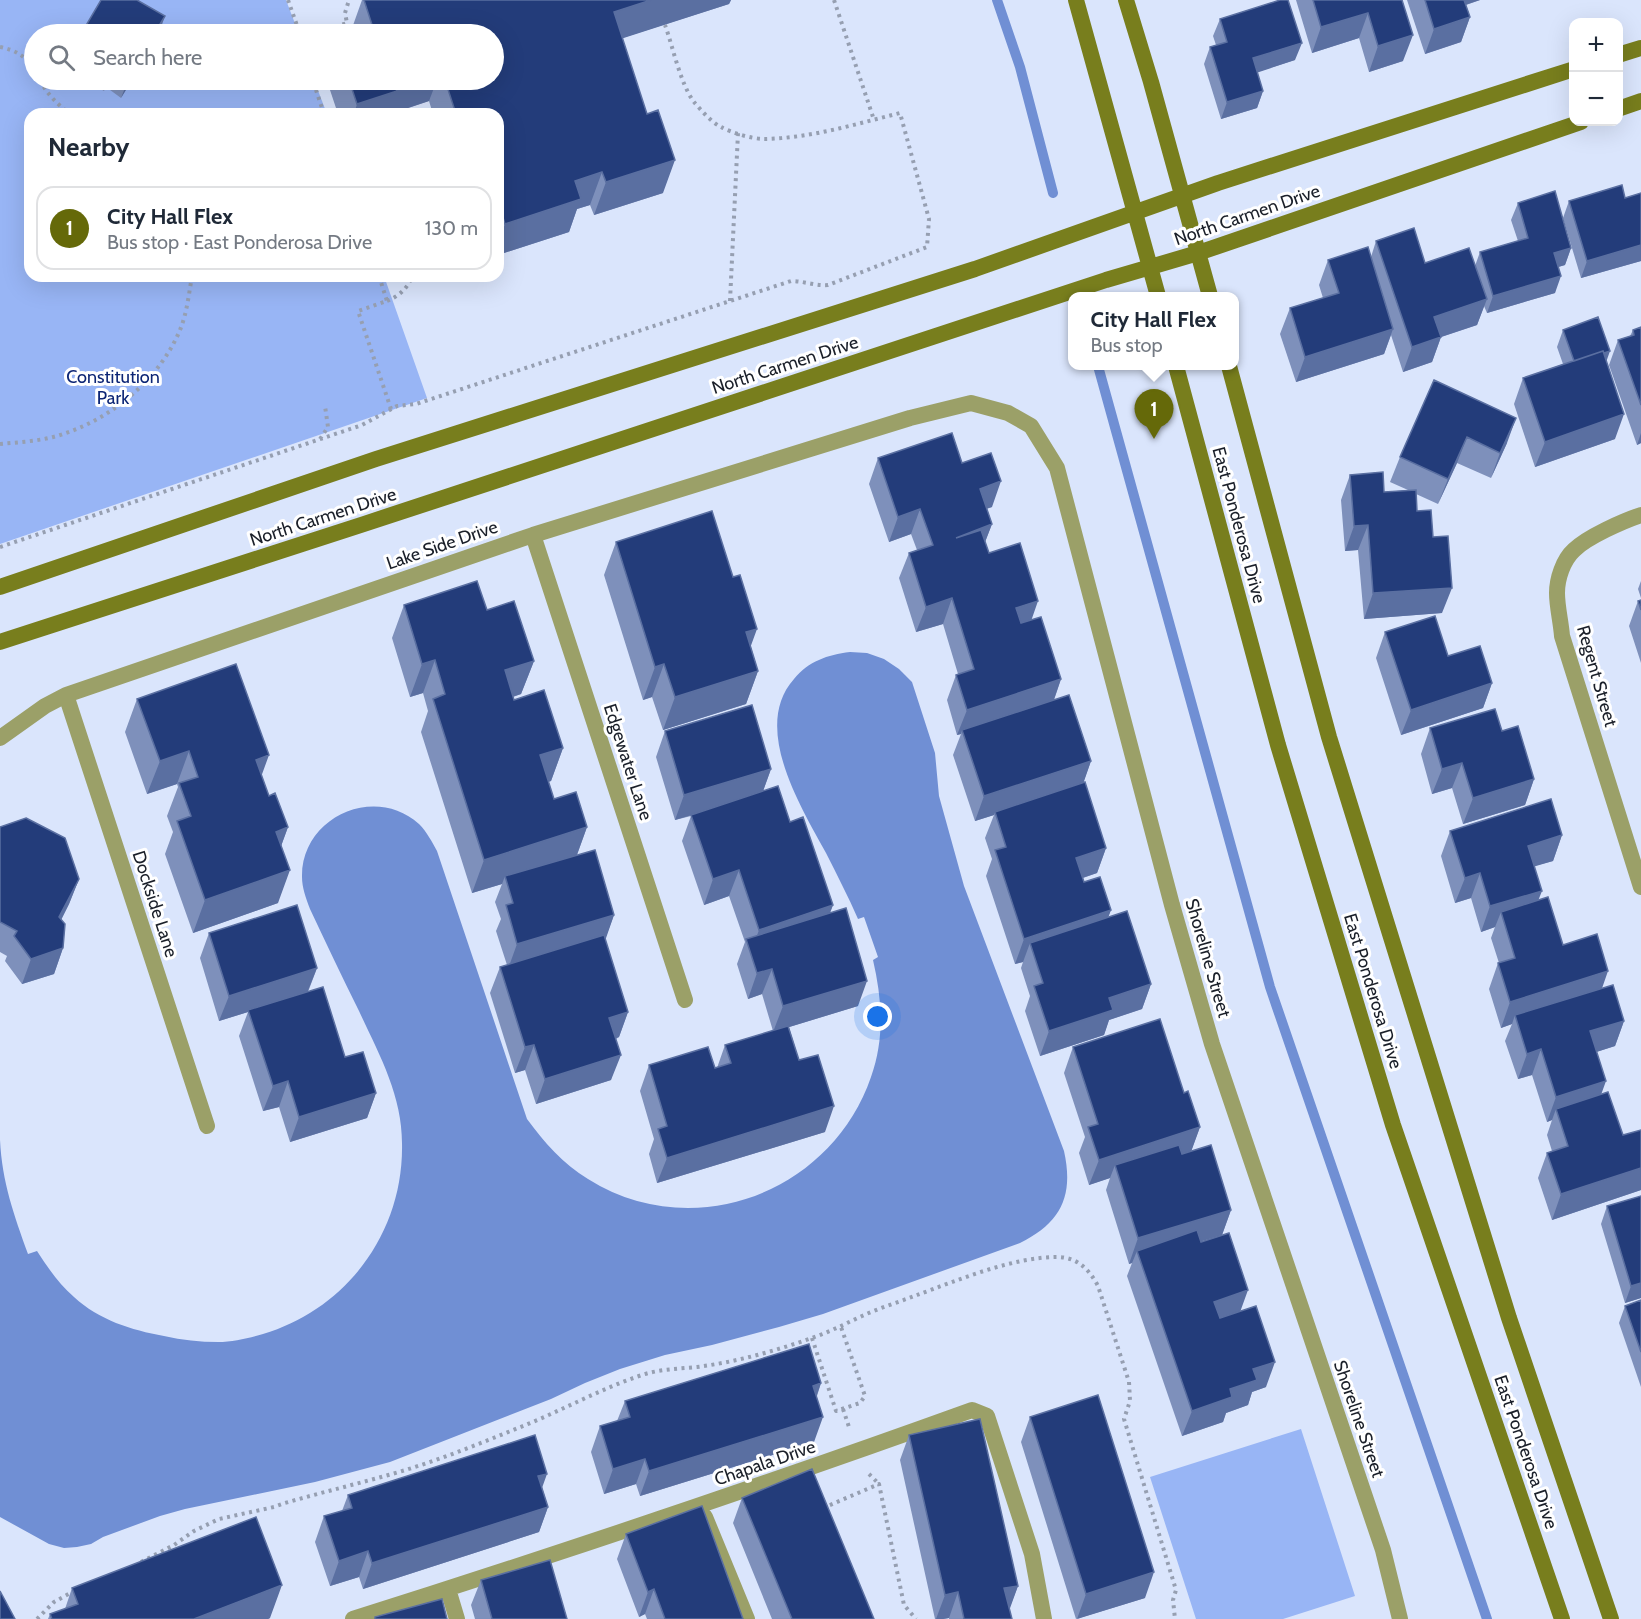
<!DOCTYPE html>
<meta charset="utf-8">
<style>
body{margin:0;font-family:Cabin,sans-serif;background:#f2f2f3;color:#1f2937}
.controls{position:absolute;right:18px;top:18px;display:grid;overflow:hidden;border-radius:12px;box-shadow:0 6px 24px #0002}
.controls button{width:54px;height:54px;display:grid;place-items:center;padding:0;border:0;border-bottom:2px solid #e0e1e3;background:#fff;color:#1f2937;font:30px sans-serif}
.you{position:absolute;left:878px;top:1017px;width:21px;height:21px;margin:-15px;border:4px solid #fff;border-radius:50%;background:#1a73e8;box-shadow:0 0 0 9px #1a73e833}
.badge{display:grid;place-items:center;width:39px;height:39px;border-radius:50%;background:#656909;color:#fff;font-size:20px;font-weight:700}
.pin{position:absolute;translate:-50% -50px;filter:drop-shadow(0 2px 3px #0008)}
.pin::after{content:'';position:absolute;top:32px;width:21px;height:18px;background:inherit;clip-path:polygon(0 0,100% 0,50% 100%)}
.popup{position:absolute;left:1068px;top:292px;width:171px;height:78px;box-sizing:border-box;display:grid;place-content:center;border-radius:12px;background:#fff;filter:drop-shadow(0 2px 4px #0005);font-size:20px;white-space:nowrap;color:#747a83}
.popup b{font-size:22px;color:#1f2937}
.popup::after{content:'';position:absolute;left:50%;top:100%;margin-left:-12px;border:12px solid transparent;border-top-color:#fff}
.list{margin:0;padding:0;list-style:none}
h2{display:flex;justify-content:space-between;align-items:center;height:78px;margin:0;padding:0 24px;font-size:26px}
h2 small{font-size:20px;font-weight:400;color:#747a83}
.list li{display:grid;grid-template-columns:39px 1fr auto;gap:18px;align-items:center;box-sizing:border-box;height:84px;margin:0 12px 12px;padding:0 12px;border:2px solid #e0e1e3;border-radius:18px}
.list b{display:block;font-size:22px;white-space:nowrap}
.list p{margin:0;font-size:20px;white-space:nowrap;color:#747a83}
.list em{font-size:20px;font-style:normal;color:#747a83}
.icon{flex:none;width:33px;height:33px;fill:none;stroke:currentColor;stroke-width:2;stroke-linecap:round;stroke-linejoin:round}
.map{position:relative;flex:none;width:1641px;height:1619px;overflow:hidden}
.search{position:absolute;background:#fff;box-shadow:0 6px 24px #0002;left:24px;top:24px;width:480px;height:66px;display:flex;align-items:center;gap:15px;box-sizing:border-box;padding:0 21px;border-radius:33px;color:#747a83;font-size:22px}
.panel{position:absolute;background:#fff;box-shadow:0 6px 24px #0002;left:24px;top:108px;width:480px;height:174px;border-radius:18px}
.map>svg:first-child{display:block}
.green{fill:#98b5f5}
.water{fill:#708fd4}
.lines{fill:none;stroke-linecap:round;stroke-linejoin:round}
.stream{stroke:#708fd4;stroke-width:10}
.path{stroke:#969fb1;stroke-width:4;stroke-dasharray:3 4.5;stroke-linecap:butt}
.minor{stroke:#9ba068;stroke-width:16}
.secondary{stroke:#787e1d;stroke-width:16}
.wall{fill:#7e90bb}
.shaded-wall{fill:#5a6fa1}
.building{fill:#233c7a;stroke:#5a6fa1;stroke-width:1.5}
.labels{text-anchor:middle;stroke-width:6;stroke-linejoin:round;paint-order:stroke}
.street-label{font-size:18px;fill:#1a1f29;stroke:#fff}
.park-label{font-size:18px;fill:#0c2575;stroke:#fff}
</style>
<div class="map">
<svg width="1641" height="1619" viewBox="0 0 1641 1619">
<rect width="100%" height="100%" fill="#dae5fc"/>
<!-- green -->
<path class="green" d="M0,0h286l13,34h-265v46h280l13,34h-297v162h354l43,122 -427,146z
M1301,1429l54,167 -72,23h-87l-46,-142z"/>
<!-- water -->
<path class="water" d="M850,652l17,1 17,6 15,10 13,13 23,71 4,43 25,90 100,265c10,45 -3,72 -44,92l-197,71 -44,13 -67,18 -47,10 -45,14 -35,14 -34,16 -161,63 -75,20 -130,27 -25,7 -57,21 -12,7 -14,3 -13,1 -15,-4 -49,-27v-377c2,42 14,75 28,114l9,-3c11,17 22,33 37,46 25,23 57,33 90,39 18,4 36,6 54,6 15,0 31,-4 45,-8 84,-25 141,-102 139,-191 0,-48 -23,-89 -43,-132 -17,-34 -33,-68 -49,-102 -4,-11 -8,-21 -8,-32 -1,-60 73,-93 117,-53 8,8 13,18 18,27l90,268c17,23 36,45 61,60 105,66 243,14 283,-102 14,-39 11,-78 2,-117l5,-3 -14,-40 -6,2c-10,-23 -21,-44 -32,-66 -25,-46 -75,-126 -32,-174 15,-18 33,-24 56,-27z"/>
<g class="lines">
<!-- stream -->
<path class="stream" d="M997,0l23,67 33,126
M1098,366l172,621 217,632"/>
<!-- path -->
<path class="path" d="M288,0l12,34
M834,0l40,120
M314,34l33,-11 -2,-10 4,-13
M0,47c15,3 26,9 34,22
M40,80c7,14 17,24 30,34
M324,114l-10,-30 13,-4
M379,276l8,25 -29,10 33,98
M387,301c12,-5 21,-13 25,-25
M730,301l8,-168
M320,439l8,-12 -3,-21
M0,444c21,-2 43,-3 63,-10 50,-16 97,-56 117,-104 7,-17 9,-37 12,-54
M0,547l362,-122 35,-19 19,-2 375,-123c13,0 24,5 37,4l99,-38 2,-28 -29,-106c-44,11 -89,25 -135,26 -13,0 -33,-6 -44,-12 -10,-5 -20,-17 -27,-25 -14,-19 -21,-55 -29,-77
M812,1338l24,73 24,-8 5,-7 -24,-69
M843,1409l6,18
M869,1474l10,10
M823,1508l56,-24 25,121 12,14
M141,1562l33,-17 20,-14 25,-12 55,-12 11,-4c38,-11 76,-20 114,-31 40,-12 80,-28 119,-44 41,-16 80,-38 121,-52 19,-7 38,-7 58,-9 39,-5 78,-16 115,-29 17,-6 33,-14 50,-22 17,-8 37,-14 55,-21 41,-15 96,-38 140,-38 20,0 32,12 41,29l31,96 1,19 -6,18 52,171 -3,10 2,19
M37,1619l17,-17 20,-11"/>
<!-- minor -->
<path class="minor" d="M1641,515c-18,6 -54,22 -67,35 -11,10 -17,29 -17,43 0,14 4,29 5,43l79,251
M533,535l152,465
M66,695l141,431
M0,738l45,-32 21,-11 467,-160 377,-117 61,-15 37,10 23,13 26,42 115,437 40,139 171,506 17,69
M705,1517l42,102
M448,1589l9,30
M353,1619c208,-66 414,-135 619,-209l15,6 45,138 12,65"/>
<!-- secondary -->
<path class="secondary" d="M1076,0l82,296
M1126,0l25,82 59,214
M1618,55l23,-7
M1618,109l23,-8
M1176,366l102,379 115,380 169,494
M1229,366l100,371 180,581 102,301
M0,587l376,-128 599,-190 243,-86 356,-114
M0,642l364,-118 742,-244 92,-27 383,-131"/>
</g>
<!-- wall -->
<path class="wall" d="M362,0h369l-2,4 -107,34 41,155 -69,22 -4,-10 -13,4 -8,23 -71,23v-141h-65l-4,-13 -39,13h-52l-10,-30 2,-4h164v-46h-142l-1,-3z
M1296,0h106l1,61 -34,11 -10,-34 -47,15z
M1407,0h73l-14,5 4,12 -9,25 -36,12z
M1220,19l75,41 -38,12 6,19 -6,17 -36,11 -17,-55 6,-17 6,-2 -3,-9z
M85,80h47l-11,18 -15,-11 -2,4z
M1641,193v68l-60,17 -18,-60 6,-17 56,-3z
M1518,203l53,45 -6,17 -7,2 -3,26 -68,20 -3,-7 -7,19 -36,12 -9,25 -29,10 -12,-37 -7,19 -88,28 -16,-48 10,-26 33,-10 -4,-13 9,-25 43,-3 5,-16 49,22 50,3 5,-14 38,-11 -7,-21z
M1641,327v116l-4,2 -28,-80 9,-25 12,-4 3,-6z
M1563,330l43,31 9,78 -80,28 -21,-63 9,-26 40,-14 -6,-17z
M1434,380l73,63 -16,35 -34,-15 -19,41 -22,-10 1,17 16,26 9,76 -78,6 -6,-69 -13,1 -4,-51 9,-25 34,17 24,-2 -18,-8 10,-25z
M878,458l84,5 30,44 -6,2 6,15 -7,18 4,11 42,67 30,59 -7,21 37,61 -8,22 23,65 -9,25 -14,5 1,4 27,28 -3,7 43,67 -9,25 -33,11 -5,15 -64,21 -15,-45 5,-15 -9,-28 2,-6 -8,2 -29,-88 6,-17 -7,-21 9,-23 -19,6 -22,-66 8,-21 -4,1 -10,-35 9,-25 2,-1 -15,-50 -27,8 -17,-54 10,-25 8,-3 -6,-16 -22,8 -20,-58z
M616,542l135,105 7,24 -12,33 -83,26 -11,-33 -9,3 -39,-125z
M1641,581v17l-3,-9z
M1641,600v63l-12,-37 9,-25z
M404,605l83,5 47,51 -13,33 -8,3 1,3 49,48 -12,33 -3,1 6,17 33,28 -10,28 37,60 -9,24 23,73 -9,25 -3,2 -5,41 -75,24 -11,-34 -10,3 -25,-80 10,-26 7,-2 -11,-34 5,-12 -6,-17 7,-18 -30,9 -51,-161 7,-21 -5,-18 -13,4 -18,-59z
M1385,632l63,24 44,27 -9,25 -82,27 -25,-77z
M137,699l124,76 8,21 19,31 -7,19 -3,57 -85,30 -28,-79 8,-22 -6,-16 11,-29 -1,-3 -30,10 -22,-62z
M1430,728l72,3 32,48 -9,26 -62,19 -11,-36 -20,6 -11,-40z
M665,731l106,38 -8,22 27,31 43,83 -3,8 28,93 -69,21 10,33 26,72 -168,51 -8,-29 5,-15 -14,-48 9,-26 66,3h2l8,-23 48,-14 -11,-37 -14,5 -11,-35 8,-22 -16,-46 -25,9 -22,-64 9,-25 -16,4 -19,-63z
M0,827l79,52 -10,25 -8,16 2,28 -9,26 -32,10 -17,-23 2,-5 -7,-4z
M1450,831l112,4 -9,26 -19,5 4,34 25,45 39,43 22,33 -9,25 -19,6 5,42 22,41 18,-5v60l-89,30 -14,-42 9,-25 5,-2 -5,-16 5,-15 -5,2 -15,-47 -14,4 -13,-38 7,-17 -11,4 -12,-39 9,-26h1l-8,-25 4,-11 -14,5 -10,-34 -16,5 -14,-47z
M209,933l108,35 -9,24 37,65 31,36 -9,25 -77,24 -11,-35 -16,4 -24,-75 9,-24 -29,9 -19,-63z
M1073,1047l111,46 16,34 -9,24 40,59 -9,25 -21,6 39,70 26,76 -14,5 -4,13 -22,8 -3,9 -41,14 -55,-160 5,-13 -3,1 -23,-74 4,-12 -21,7 -10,-32 6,-16 -21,-64z
M1607,1206l34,92 -16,5 -24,-79z
M1641,1300v87l-22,-64 6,-17z
M821,1383l-4,13 -3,46 -174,54 -4,-12 -32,10 -13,-42 9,-26 17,-5 8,-20z
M1030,1417l115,181 -69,21 -55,-177z
M909,1435l109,151 -9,23 3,10h-63v-1l-6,1h-8l-35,-159z
M542,1487l6,20 -9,25 -176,57 -4,-12 -29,9 -15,-44 9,-26 18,-5 6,-16z
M742,1498l132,121h-102l-39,-96z
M626,1534l117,85h-96l-2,-5 -6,3 -22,-58z
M481,1580l86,39h-92l-4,-14z
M72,1588l198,30 -2,1h-220l2,-5 15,-5z"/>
<!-- shaded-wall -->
<path class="shaded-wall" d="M651,0h80l-2,4 -127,41 12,-33z
M1454,0h26l-30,10z
M1368,13l-9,25 -47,15 9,-26z
M165,16l-6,17 -1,1h-4z
M1470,17l-9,25 -36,12 9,-25z
M1413,35l-10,26 -34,11 9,-26z
M1302,43l-7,17 -48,16 6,-18z
M128,80h4l-11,18z
M406,80h31l-8,21 -39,13h-36l3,-10 37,-21z
M1263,91l-6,17 -36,11 6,-17z
M675,160l-12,33 -69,22 12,-33z
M602,172l-12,33 -13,4 -8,23 -71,23v-12l7,-19 70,-43z
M1641,245v16l-60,17 6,-17z
M1571,248l-6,17 -17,5 6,-17z
M1561,276l-6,17 -68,20 6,-17z
M1487,299l-10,26 -36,12 -9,25 -29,10 9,-25 22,-30z
M1393,329l-9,25 -88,28 9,-25z
M1610,351l-6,17 -29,-5z
M1624,414l-9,25 -80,28 10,-25z
M1516,418l-9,25 -16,35 9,-25z
M1641,433v10l-4,2z
M1467,437l-10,26 -19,41 10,-25z
M1001,481l-9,26 -22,7 10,-25z
M920,509l-9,25 -22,8 9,-25z
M992,524l-10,26 -26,-12z
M1368,525l-10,25 -13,1 9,-25z
M1452,588l-10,25 -78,6 9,-26z
M952,598l-9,26 -27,8 10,-25z
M1038,601l-9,26 -22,7 9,-26z
M757,629l-12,33 1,-30z
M435,660l-12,33 -13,4 12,-33z
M534,661l-13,33 -28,9 12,-33z
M664,664l-12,33 -9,3 12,-33z
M758,671l-12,33 -83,26 12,-33z
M1061,679l-9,26 -90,25 -1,4 -4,1 10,-25z
M1492,683l-9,25 -82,27 10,-25z
M563,748l-12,33 -23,7 12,-33z
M189,751l-12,33 -30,10 13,-33z
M269,755l-12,33 -1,-28z
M1091,761l-9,26 -87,25 -1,3 -19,6 9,-25z
M1462,763l-10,25 -20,6 10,-25z
M771,769l-9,25 -87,26 9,-25z
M1534,779l-9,26 -62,19 10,-26z
M288,827l-12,33v-28z
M587,827l-12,33 -70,16 -3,8 -30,9 12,-33z
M1562,835l-9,26 -34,10 9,-25z
M1106,848l-9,25 -30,10 9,-25z
M290,870l-12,33 -85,30 12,-33z
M739,870l-10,26 -25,9 9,-26z
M1480,873l-9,25 -16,5 10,-25z
M79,879l-10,25 -19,38 9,-25z
M1542,891l-10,25 -31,-4 -6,15 -14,5 9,-26z
M833,905l-10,25 -72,22 8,-22z
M1111,910l-10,26 -71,7 -7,19 -8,2 9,-25z
M614,915l-9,26 -97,28 9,-25z
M63,948l-9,26 -32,10 9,-25z
M317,968l-10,25 -59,17v2l-29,9 10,-25z
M772,969l-10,25 -14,5 9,-26z
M1608,971l-9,26 -84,18 -3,9 -11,4 9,-26z
M867,981l-9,25 -85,26 10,-26z
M1151,984l-9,25 -33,11 -5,15 -64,21 9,-25 60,-33z
M628,1012l-9,25 -19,7 9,-26z
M1624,1021l-9,25 -34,11 9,-26z
M534,1045l-9,25 -10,3 10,-26z
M1541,1049l-9,26 -14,4 9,-25z
M621,1055l-10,25 -75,24 9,-25z
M288,1081l-9,26 -16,4 10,-25z
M1606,1081l-9,25 -41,3 -4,11 -5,2 9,-25z
M376,1093l-9,25 -77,24 9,-25z
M834,1106l-9,26 -168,51 10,-25z
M1200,1127l-9,25 -76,13 -5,13 -21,7 10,-25z
M1641,1168v22l-89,30 9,-26z
M1231,1210l-9,25 -82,25 -3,-9 -5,12 -3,1 9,-26z
M1641,1283v15l-16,5 6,-17z
M1248,1290l-9,25 -34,12 9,-25z
M1275,1362l-9,25 -14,5 -4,13 -22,8 -3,9 -41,14 10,-25 38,-22 23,-20z
M821,1383l-9,26 1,-23z
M823,1417l-9,25 -174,54 9,-25z
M645,1459l-9,25 -32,10 9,-25z
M547,1474l-9,25v-23z
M548,1507l-9,25 -176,57 9,-26z
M368,1551l-9,26 -29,9 9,-25z
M1154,1572l-9,26 -68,21 9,-25z
M282,1585l-12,33 -2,1h-74z
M1018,1586l-9,25 -5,-23z
M654,1589l-9,25 -6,3 9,-25z
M958,1592l-9,26 -6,1h-7l9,-24z"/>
<!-- building -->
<path class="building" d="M101,0h36l28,16 -11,18h-73z
M364,0h287l-37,12 33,102 11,-4 17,50 -69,22 -4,-10 -27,9 6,18 -76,25 -6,-19 -1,1v-92h-42l-11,-34h49v-46h-119z
M1280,0h8l14,43 -49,15 10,33 -36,11 -17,-55 17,-5 -7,-23z
M1313,0h89l11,35 -35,11 -10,-33 -47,14z
M1425,0h39l6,17 -36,12z
M349,80h57l-12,3 3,8 -40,13z
M1622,185l3,13 16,-5v52l-54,16 -18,-60z
M1555,191l16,57 -17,5 7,23 -68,20 -13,-44 48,-14 -10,-35z
M1414,228l11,35 44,-15 18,51 -53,18 7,20 -29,10 -36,-106z
M1368,247l25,82 -88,28 -15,-49 49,-15 -11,-33z
M1598,317l12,34 -6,2 -1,-2 -29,10 -11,-31z
M1641,327v78l-23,-65 16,-5 -1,-5z
M1603,351l21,63 -79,28 -22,-64z
M1434,380l82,38 -16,35 -33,-16 -19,42 -48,-22z
M952,433l10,30 29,-10 10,28 -21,8 12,35 -36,14 25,-8 8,23 31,-10 18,58 -22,7 5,15 20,-6 20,62 -94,31 -11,-35 18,-6 -22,-71 -26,9 -17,-54 24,-8 -13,-36 -22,8 -20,-59z
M1383,472l1,20 32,-2 1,21 14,-1 2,27 15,-1 4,52 -79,5 -5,-68 -14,1 -4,-51z
M712,511l21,66 7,-2 17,54 -11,3 12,39 -83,26 -11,-33 -9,3 -39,-125z
M477,581l10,29 27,-9 20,60 -29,9 9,30 30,-10 19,58 -23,7 14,44 22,-7 11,35 -103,33 -51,-161 12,-5 -10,-34 -13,4 -18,-59z
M1641,600v10l-3,-9z
M1435,616l13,40 32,-10 12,37 -81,27 -26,-78z
M236,664l33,91 -13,5 13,36 6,-3 13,34 -12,5 14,38 -85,30 -28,-79 14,-5 -12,-33 19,-6 -9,-26 -29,10 -23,-62z
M1069,695l22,66 -107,35 -22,-66z
M752,705l19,64 -87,26 -19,-64z
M1495,709l7,22 16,-5 16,53 -61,19 -11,-35 -20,6 -12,-41z
M1085,782l21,66 -30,10 8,24 16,-5 11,33 -87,29 -29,-89 11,-3 -11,-35z
M778,786l12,36 13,-5 30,88 -74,25 -20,-60 -26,9 -22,-64z
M1551,799l11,36 -34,11 14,45 -52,15 -10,-33 -15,5 -15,-47z
M26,818l39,20 14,41 -20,38 6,7 -2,24 -32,11 -17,-23 3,-5 -17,-9v-95z
M595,850l19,65 -97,29 -11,-39 7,-2 -8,-27z
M1548,897l15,48 34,-11 11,37 -98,31 -12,-39 17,-5 -14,-46z
M297,905l20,63 -88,28 -20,-63z
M846,908l21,73 -84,25 -11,-37 -15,4 -11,-34z
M1127,911l24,73 -42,14 4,12 -64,21 -15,-45 9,-3 -13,-40z
M604,935l24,77 -19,6 12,37 -76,24 -11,-34 -9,2 -25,-80z
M1613,985l11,36 -34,10 16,50 -50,16 -15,-48 -14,5 -12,-39z
M323,987l22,70 18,-5 13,41 -77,24 -11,-36 -15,5 -25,-76z
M1160,1019l24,74 4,-2 12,36 -101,33 -11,-33 10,-3 -25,-77z
M788,1026l11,34 19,-5 16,51 -167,52 -9,-29 9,-3 -18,-61 59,-18 7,21 16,-5 -6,-18z
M1608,1092l15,43 18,-5v38l-80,26 -14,-41 21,-7 -12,-37z
M1179,1145l3,9 29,-9 20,65 -93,28 -23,-73z
M1641,1196v87l-10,3 -24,-80z
M1197,1230l4,12 28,-9 19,57 -34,12 6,16 36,-12 19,56 -22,7 4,11 -27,9 2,8 -40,14 -55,-160z
M1641,1300v52l-16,-46z
M809,1344l12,39 -8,3 10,31 -174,54 -4,-12 -32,10 -13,-43 30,-9 -5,-16z
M1098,1395l56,177 -68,22 -56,-177z
M980,1419l38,167 -14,2 8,31h-48l-6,-27 -13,3 -36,-160z
M535,1435l12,39 -9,2 10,31 -176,56 -4,-12 -29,10 -15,-45 28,-8 -4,-13z
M812,1469l62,150h-82l-50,-121z
M702,1506l41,113h-78l-11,-30 -6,3 -22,-58z
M256,1517l26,68 -88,34h-142l-2,-5 28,-10 -6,-16z
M550,1560l17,59h-75l-11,-39z
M0,1591l15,28h-15z
M442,1599l5,20h-72v-2z"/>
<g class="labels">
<!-- street labels -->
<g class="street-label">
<text transform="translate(1247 215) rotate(-19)" y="6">North Carmen Drive</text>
<text transform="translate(785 365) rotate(-18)" y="6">North Carmen Drive</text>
<text transform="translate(323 517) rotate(-18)" y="6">North Carmen Drive</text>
<text transform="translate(1239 525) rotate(75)" y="6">East Ponderosa Drive</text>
<text transform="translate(442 545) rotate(-19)" y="6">Lake Side Drive</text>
<text transform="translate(1597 676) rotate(74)" y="6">Regent Street</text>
<text transform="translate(628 762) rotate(72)" y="6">Edgewater Lane</text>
<text transform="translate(155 904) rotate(72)" y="6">Dockside Lane</text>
<text transform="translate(1208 958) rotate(74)" y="6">Shoreline Street</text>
<text transform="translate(1373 991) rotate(73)" y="6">East Ponderosa Drive</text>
<text transform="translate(1359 1419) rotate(71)" y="6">Shoreline Street</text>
<text transform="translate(1526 1452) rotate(71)" y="6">East Ponderosa Drive</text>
<text transform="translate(765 1463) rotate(-19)" y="6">Chapala Drive</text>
</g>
<!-- park labels -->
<g class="park-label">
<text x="113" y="383">Constitution<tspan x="113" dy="21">Park</tspan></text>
</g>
</g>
</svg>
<div class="controls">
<button>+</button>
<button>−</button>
</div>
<div class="you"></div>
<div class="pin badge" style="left:1154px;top:439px">1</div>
<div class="popup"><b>City Hall Flex</b>Bus stop</div>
<div class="search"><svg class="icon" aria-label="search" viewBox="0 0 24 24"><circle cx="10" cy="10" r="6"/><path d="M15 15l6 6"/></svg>Search here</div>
<section class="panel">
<h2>Nearby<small></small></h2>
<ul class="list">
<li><span class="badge">1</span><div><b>City Hall Flex</b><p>Bus stop · East Ponderosa Drive</p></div><em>130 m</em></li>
</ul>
</section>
</div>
